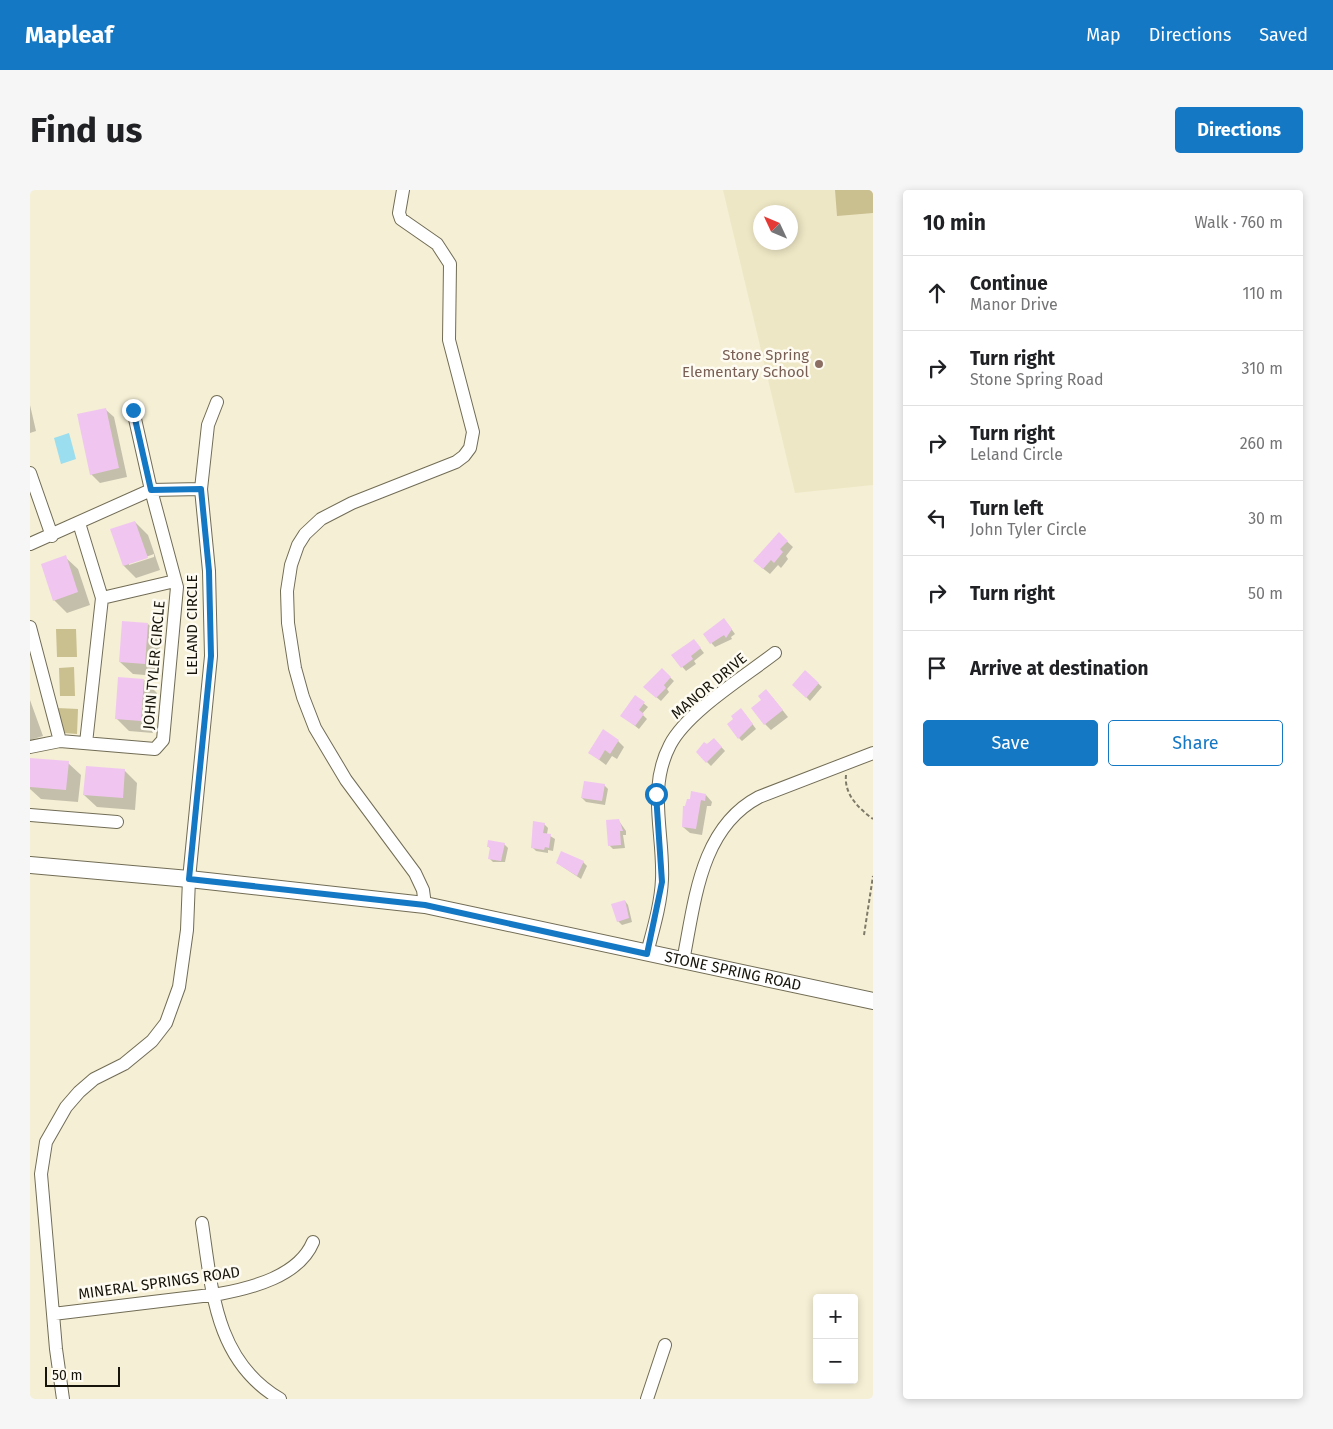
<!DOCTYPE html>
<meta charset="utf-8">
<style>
body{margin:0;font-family:"Fira Sans",sans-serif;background:#f6f6f6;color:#202124}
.controls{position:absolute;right:15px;bottom:15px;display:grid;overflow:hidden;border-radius:5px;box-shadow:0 2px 8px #0003}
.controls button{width:45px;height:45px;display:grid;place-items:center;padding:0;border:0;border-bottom:1px solid #e0e0e0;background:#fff;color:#202124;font:25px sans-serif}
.compass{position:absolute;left:723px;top:15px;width:45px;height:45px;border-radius:50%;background:#fff;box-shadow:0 2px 8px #0003;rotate:314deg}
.scale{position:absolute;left:15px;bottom:12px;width:75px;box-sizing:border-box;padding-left:5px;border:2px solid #16140b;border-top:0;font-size:14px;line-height:18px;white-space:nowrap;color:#16140b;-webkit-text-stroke:4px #fefcf2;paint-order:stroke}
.stop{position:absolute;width:15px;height:15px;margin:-11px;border:4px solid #1578c4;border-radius:50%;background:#fff}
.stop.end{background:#1578c4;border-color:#fff;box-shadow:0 1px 5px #0008}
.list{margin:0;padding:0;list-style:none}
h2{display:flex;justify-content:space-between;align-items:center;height:65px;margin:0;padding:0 20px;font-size:21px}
h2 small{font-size:16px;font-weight:400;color:#757577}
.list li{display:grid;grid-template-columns:32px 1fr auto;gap:15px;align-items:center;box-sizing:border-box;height:75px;padding:0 20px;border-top:1px solid #e0e0e0}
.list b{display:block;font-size:19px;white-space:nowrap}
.list p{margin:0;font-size:16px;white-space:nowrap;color:#757577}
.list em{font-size:16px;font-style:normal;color:#757577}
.actions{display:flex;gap:10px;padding:15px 20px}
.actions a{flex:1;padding:11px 0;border:1px solid #1578c4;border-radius:5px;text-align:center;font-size:18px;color:#1578c4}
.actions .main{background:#1578c4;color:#fff}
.icon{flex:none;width:28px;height:28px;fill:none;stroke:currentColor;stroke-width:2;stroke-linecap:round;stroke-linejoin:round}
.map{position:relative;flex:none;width:843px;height:1209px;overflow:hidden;border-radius:5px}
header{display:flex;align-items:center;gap:30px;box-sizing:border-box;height:70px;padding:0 25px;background:#1578c4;color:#fff}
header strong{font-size:24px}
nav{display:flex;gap:28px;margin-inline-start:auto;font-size:18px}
.intro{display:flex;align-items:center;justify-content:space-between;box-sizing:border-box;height:120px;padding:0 30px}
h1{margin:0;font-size:35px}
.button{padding:12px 22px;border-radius:5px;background:#1578c4;color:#fff;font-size:18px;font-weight:700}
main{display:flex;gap:30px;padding:0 30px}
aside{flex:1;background:#fff;border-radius:5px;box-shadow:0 2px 8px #0003}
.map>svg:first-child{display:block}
.built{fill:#eee7c5;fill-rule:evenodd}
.green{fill:#cabf8f}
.water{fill:#9adef0}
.shadow{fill:#0003;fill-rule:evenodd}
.building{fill:#f0c6f0}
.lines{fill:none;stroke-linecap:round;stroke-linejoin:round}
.minor-casing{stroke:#716c55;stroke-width:14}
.major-casing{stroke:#716c55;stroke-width:18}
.path{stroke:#7d7968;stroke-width:2;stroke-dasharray:4 2.5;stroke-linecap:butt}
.minor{stroke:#fff;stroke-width:12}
.major{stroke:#fff;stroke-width:16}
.route{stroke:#1578c4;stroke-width:6}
.education-dot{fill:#8d6e63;stroke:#fefcf2;stroke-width:2}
.labels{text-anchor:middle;stroke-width:5;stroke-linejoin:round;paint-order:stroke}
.education-label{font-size:15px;fill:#785e54;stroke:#fefcf2;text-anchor:end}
.street-label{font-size:15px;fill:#16140b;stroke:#fefcf2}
</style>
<header>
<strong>Mapleaf</strong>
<nav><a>Map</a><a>Directions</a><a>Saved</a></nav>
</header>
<div class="intro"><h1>Find us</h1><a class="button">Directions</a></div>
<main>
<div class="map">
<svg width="843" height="1209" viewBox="0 0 843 1209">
<rect width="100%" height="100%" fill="#f5efd5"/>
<!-- built -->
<path class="built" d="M693,0h150v295l-78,8zM731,22h30v30h-30z"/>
<!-- green -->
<path class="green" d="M805,0h38v23l-36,3z
M26,439h20l1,28h-20z
M44,477l1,29h-15l-1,-28z
M27,518l21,1 -1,25 -13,-1z"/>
<!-- water -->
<path class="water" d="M39,243l7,26 -15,5 -7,-26z"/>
<!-- shadow -->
<path class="shadow" d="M0,215l6,26 -6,2z
M75,219l9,8 13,60 -27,6 -9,-9z
M105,332l13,13 12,35 -24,8 -12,-12 -12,-36zM124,364v3l-25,8v-2z
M749,344l14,13 -7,9 2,3 -3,4 -4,5 -3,-3 -8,9 -9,-7z
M35,367l13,12 12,36 -23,8 -13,-13z
M697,433l8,11 -4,3 1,2 -17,8 -11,-12z
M118,434l13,13 -4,39 -24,-2 -13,-12z
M667,454l7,9 -10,8 2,3 -10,7 -14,-16z
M632,480l12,11 -7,8 2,3 -8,9 -12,-10z
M776,482l16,15 -12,14 -16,-16z
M114,490l13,13 -4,40 -24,-2 -13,-13z
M606,507l12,10 -6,7 5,5 -8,10 -13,-10z
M742,507l16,20 -17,13 -6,-6 -2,-24z
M0,510l13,36 -13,4z
M715,524l11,15 -14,12 -3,-3z
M684,549l11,12 -14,15 -14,-14z
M588,551l6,6 -7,12 -5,-3 -6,9 -16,-12z
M38,573l13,12 -3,27 -37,-3 -11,-10v-25z
M94,580l13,13 -2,27 -38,-3 -13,-12z
M574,595l4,4 -3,16 -19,-3 -4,-4z
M676,605l6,7 -1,4h-4l-5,29 -12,-2 -7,-6 2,-20z
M589,631l7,10v4h-3l2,13 -12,1 -4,-4z
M514,634l4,4 -1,6 8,5 -2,12 -5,-1v3l-12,-2 -4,-4z
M474,654l4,4 -3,14h-12l-3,-3 1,-10 -3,-3z
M553,672l4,4 -6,13 -24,-16z
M595,711l3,4 4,17 -10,3 -4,-4z"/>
<!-- building -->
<path class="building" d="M76,218l13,60 -29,7 -13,-61z
M105,331l13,37 -25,8 -13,-37z
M749,342l9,9 -8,8 3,3 -4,5 -5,6 -3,-3 -8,9 -10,-8z
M36,365l12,37 -25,9 -12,-37z
M694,428l8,11 -6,9 -2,-3 -14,9 -7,-10z
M92,431l26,2 -3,41 -26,-2z
M664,449l7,9 -10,8 2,3 -12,9 -10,-13z
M632,478l9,9 -7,8 2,3 -10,10 -13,-11z
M775,480l14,13 -13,15 -14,-13z
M88,487l26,2 -3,42 -26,-2z
M736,499l17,21 -19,15 -13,-17 10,-8 -3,-4z
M605,505l10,7 -6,8 5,4 -9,12 -15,-10z
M711,518l12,16 -15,15 -11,-15 6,-5 -2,-3z
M573,539l16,11 -9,14 -5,-4 -6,10 -11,-7z
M684,548l8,9 -16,16 -10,-11 8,-10 3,2z
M0,568l39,3 -3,29 -36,-3z
M56,576l39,3 -2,29 -40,-3z
M554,591l21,3 -3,17 -21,-3z
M661,601l15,3 -1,7 -4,-1 -5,29 -14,-2 1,-21h2l2,-7h3z
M589,629l4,12h-3l1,14 -13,1 -2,-26z
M503,631l12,2 -2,10 8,1 -2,14 -4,-1 -1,3 -13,-2z
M458,650l17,3 -4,18 -13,-2 2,-12h-3z
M531,661l23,10 -7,15 -21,-13z
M595,710l4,18 -12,4 -6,-18z"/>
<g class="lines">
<!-- minor casing -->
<g class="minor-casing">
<path id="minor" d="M373,0l-4,23 2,6 36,25 13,20 -1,76 24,92 -3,16 -6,8 -8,6 -104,41 -31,16 -16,15 -7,11 -7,20 -4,26 1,32 7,45 8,29 12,31 31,52 69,93 8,17 2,15
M0,283l22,63
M49,333l23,75 -16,145
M0,354l121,-54 50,-1
M72,408l73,-17
M0,437l30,114 95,8 8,-9 14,-153 -26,-97 -18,-80
M0,557l30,-6
M0,625l87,7
M617,763c6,-23 14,-49 15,-74 2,-46 -15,-90 8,-134 17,-33 74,-68 105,-92
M653,771c12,-60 17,-133 76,-164l114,-44
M172,1033c10,67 13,138 78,176
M23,1124l166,-20c33,-6 80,-18 94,-52
M33,1209l-7,-50 -15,-175 5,-32 20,-35 13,-15 15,-13 30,-15 28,-23 14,-18 13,-36 8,-57 2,-51 22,-223 -2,-85 -8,-82 7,-64 9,-23
M617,1209l18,-54"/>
</g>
<!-- major casing -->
<g class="major-casing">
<g id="major">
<path id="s1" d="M0,675l159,14 236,26 448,96"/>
</g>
</g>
<!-- path -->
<path class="path" d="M816,585c-2,19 12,33 27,44
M834,745l9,-59"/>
<!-- minor -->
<use href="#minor" class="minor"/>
<!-- major -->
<use href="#major" class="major"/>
</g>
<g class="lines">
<!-- route -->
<path class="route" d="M103,220l18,80 50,-1 8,82 2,85 -22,223 236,26 222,49 15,-72 -6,-88"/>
</g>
<!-- markers -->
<circle class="education-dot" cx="789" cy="174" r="5"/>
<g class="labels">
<!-- education labels -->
<g class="education-label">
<text x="779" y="170">Stone Spring<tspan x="779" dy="17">Elementary School</tspan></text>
</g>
<!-- street labels -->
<g class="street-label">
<text transform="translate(162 435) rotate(-90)" y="5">LELAND CIRCLE</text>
<text transform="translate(124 475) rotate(-85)" y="5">JOHN TYLER CIRCLE</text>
<text transform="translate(679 496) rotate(-40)" y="5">MANOR DRIVE</text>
<text dy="5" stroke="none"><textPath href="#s1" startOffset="712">STONE SPRING ROAD</textPath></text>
<text transform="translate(129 1093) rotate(-8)" y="5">MINERAL SPRINGS ROAD</text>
</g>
</g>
</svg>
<div class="controls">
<button>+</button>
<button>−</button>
</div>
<svg class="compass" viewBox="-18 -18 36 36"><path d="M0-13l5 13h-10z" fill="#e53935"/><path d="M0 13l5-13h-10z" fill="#757577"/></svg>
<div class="scale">50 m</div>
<div class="stop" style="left:626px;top:604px"></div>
<div class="stop end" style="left:103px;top:220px"></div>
</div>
<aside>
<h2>10 min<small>Walk · 760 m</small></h2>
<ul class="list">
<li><svg class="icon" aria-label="ahead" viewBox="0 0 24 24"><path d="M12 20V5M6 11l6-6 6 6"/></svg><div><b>Continue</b><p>Manor Drive</p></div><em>110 m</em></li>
<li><svg class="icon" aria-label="right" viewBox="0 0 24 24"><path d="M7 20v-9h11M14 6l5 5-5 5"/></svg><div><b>Turn right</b><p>Stone Spring Road</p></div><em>310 m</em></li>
<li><svg class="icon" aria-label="right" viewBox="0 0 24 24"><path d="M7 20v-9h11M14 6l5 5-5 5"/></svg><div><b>Turn right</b><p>Leland Circle</p></div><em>260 m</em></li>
<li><svg class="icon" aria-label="left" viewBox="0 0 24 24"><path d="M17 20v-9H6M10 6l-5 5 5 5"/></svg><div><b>Turn left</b><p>John Tyler Circle</p></div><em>30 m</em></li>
<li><svg class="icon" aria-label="right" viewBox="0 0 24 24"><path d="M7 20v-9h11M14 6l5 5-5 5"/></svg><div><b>Turn right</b></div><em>50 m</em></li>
<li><svg class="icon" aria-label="arrive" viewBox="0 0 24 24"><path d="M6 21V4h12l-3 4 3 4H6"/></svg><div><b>Arrive at destination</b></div></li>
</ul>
<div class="actions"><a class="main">Save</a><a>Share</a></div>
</aside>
</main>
